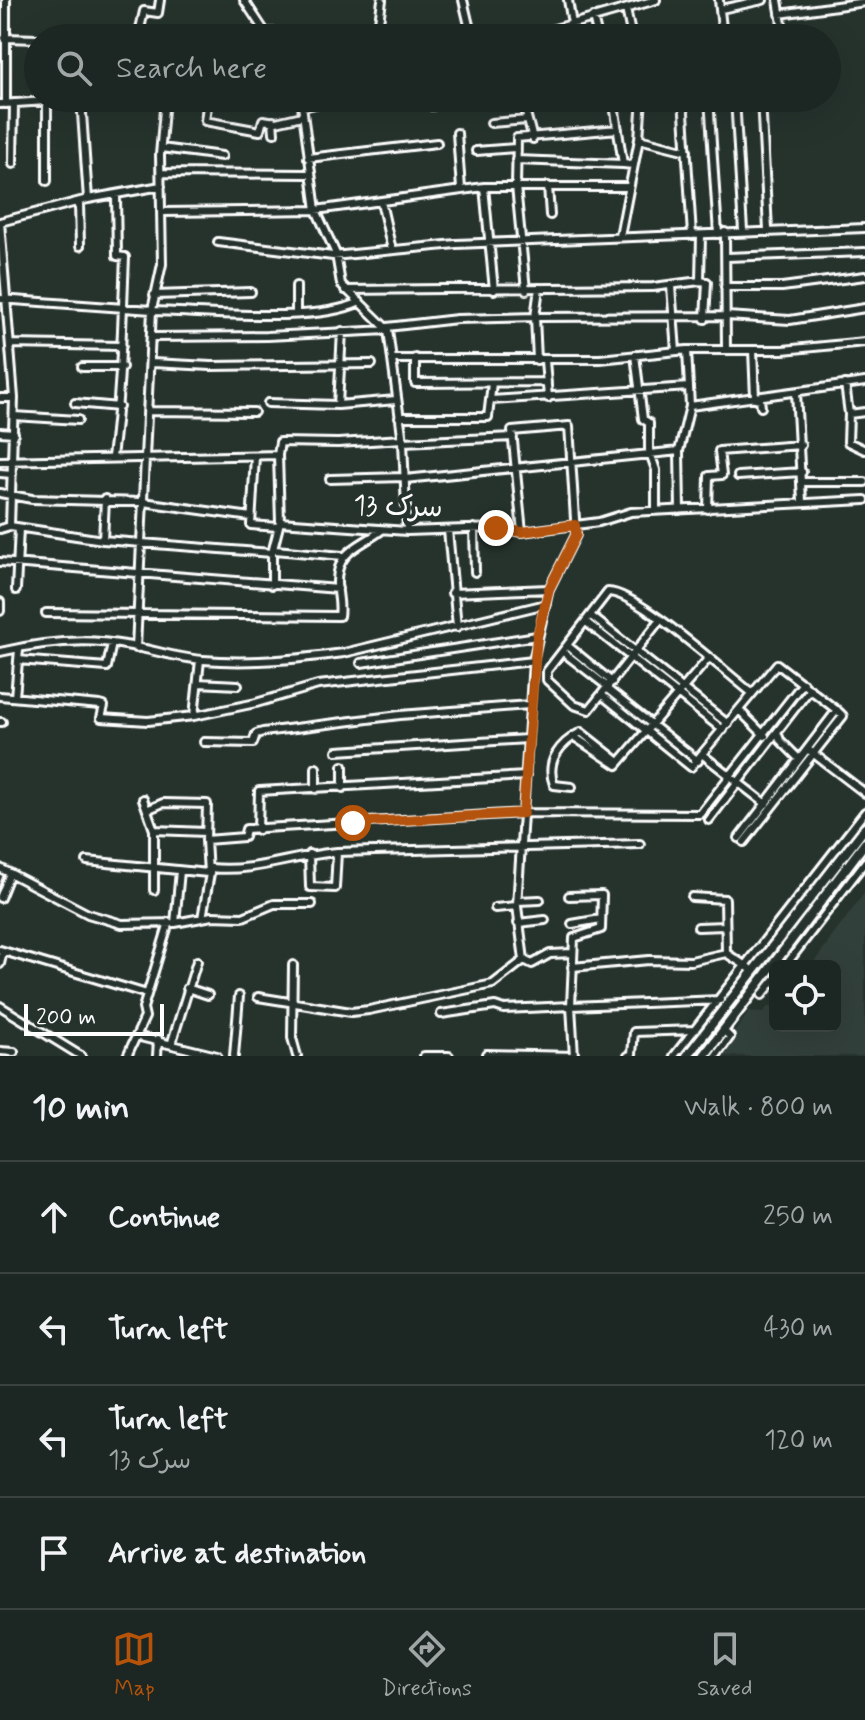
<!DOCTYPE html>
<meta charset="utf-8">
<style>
body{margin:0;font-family:Mynerve,"Playpen Sans Arabic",sans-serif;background:#252e2a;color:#f1f3f6}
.controls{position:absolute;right:24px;bottom:24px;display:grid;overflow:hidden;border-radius:12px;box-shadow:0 8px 32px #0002}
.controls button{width:72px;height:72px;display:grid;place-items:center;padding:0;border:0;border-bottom:2px solid #3a4340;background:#1c2622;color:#f1f3f6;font:40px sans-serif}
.scale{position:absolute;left:24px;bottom:20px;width:140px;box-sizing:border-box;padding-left:8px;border:4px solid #fff;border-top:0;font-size:22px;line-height:28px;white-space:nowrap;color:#fff;-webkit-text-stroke:6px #26332d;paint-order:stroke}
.stop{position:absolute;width:24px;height:24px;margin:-18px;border:6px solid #b45309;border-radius:50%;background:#fff}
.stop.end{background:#b45309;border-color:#fff;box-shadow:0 2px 8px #0008}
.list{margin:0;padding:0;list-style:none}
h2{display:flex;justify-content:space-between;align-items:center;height:104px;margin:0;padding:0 32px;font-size:34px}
h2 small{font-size:26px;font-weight:400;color:#a0a5a5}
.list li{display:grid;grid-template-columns:52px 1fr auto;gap:24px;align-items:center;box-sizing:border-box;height:112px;padding:0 32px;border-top:2px solid #3a4340}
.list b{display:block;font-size:30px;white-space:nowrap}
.list p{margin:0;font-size:26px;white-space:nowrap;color:#a0a5a5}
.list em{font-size:26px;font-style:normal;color:#a0a5a5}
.icon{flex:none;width:44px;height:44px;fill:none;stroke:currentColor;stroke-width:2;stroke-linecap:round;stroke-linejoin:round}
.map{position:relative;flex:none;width:865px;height:1056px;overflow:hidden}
.search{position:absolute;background:#1c2622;box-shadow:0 8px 32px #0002;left:24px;right:24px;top:24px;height:88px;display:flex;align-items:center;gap:20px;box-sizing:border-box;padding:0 28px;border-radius:44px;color:#a0a5a5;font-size:30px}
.sheet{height:552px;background:#1c2622}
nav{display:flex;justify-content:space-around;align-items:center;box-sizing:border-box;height:112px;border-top:2px solid #3a4340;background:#1c2622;font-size:22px;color:#a0a5a5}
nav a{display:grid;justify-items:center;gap:4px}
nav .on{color:#b45309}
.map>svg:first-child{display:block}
.built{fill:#333f3a}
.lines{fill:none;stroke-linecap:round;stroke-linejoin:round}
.minor-casing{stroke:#fff;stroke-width:12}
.major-casing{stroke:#fff;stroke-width:14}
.minor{stroke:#26332d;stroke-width:6}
.major{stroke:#26332d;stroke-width:8}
.route{stroke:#b45309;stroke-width:10}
.labels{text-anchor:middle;stroke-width:8;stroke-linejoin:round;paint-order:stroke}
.street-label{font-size:28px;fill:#fff;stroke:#26332d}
</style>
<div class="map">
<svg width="865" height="1056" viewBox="0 0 865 1056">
<rect width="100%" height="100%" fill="#26332d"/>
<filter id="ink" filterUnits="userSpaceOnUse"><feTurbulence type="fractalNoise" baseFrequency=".0125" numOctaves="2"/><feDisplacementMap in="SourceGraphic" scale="16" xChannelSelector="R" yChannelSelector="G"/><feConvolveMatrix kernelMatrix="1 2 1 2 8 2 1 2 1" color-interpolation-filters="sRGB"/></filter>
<g filter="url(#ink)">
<!-- built -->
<path class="built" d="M865,892v164h-146l30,-45 14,2 4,-6h8v19h60v-60h-24z"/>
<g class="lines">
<!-- minor casing -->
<g class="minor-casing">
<path id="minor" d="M6,0v104
M244,0l25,38
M463,0l9,38
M568,0l4,24
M719,0l4,38
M778,0l4,24
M626,9l6,29
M721,9l42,-9
M780,14l85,-12
M593,17l5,21
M377,37l5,-37
M5,38l33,1
M74,38h38
M138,38l6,-27 14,2 2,-13
M244,38l16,-6 151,6
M443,38l29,-2
M523,38l133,-38
M208,98l-3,23 55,10 3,-11 13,2 26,-6
M301,98l15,112 20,44 5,30 47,46 15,112 4,89
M430,98l2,8 27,-8
M522,98l11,41
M613,98l10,66 10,1
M683,98l9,137
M709,98l9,136
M735,98l8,133
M761,98l7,132
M81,99l7,100
M0,104l94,-6
M525,106l37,-8
M303,107l36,-9
M273,121l1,12
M491,123l36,-3
M457,133l4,56
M639,139l48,12
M161,148l61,8
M476,151l39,-3
M308,158l129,-15
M516,160l107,4
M13,164l1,-61
M161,173l148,1
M47,181v-79
M548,186l2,29
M484,187l10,103
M79,202l1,44
M381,202l11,48
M162,212l154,-2 168,-23h144
M0,222l14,176 -4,128
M0,222l88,-23 73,-13
M725,232l1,117
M620,236l19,-97 3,-41
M218,242l115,14 123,-12 409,-16
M727,257l138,-5
M700,281l1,-46
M296,286v26
M671,286l5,65
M725,287h57l83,-11
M345,290l308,-3 47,-6 7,1 -2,37
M526,290l-10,-104 1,-48 101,-9
M154,295l97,-3
M0,299l152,11
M153,311c52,1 162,13 207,-9
M387,327l70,-8 78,-2 192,-1 63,4 75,-12
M152,337l115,-1 121,-6
M10,344l112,2
M753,350l2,48 5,1 1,8
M635,355l8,64 6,4v27l7,20v41
M415,358v25l132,-1
M392,359h208l87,-9h96l82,-8
M537,360l-2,-43 4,-29
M545,360l3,38
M152,363l59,3 161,-2
M82,367h40
M845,384l4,30 -1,28 17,8
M796,392l6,109
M0,398h14
M491,400l198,-13
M75,403l44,4
M268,403l70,2 58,-5
M338,405l4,-74
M690,406l175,-24
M149,411l105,1
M849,414l16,-2
M14,416l64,4
M399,417h89l4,-34
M0,432l14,1
M403,442l110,-5
M278,455l2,-13 58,1 65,-4
M255,456l-4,69 27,2
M112,457c9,-67 10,-133 13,-200l-8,-1 -1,-60
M0,461l278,-6 2,67
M0,473l12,1
M738,476l64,-4
M330,479l74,-2
M405,479l274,-28
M803,482h62
M0,493l32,6 111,3 108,15
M708,509l1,-33 13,-1 -3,-24 82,-6
M680,510l-1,-59 11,-45 -3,-56
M474,528l1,44
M0,529l10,-3 93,14 169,13 8,-31 127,9 89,-3 26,4 77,-10 32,-10 234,-12
M448,530l9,97
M522,532l-10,-101 57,-5 7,109 -27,54 -16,72 -16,245 7,54 8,4 18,-10 23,-1
M103,540l2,-41
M275,550l68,6
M0,562l338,27
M272,585v-32
M16,590l3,-62
M452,593l97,-4
M0,602v9
M46,613l293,3c2,-10 -1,-21 -2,-32 -1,-34 23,-37 45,-54
M591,616l137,108
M660,620l-71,90 -15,-5 -27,-25v-9l61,-79c29,0 116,79 144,101
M586,622l137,108
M568,646l44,36
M136,648l16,-338 10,-46 -2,-109 5,-57
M0,652c38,-9 83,-15 125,-7 26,4 52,13 78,15 48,4 95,-1 141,-7l202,-49
M563,652l45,35
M18,660l89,7 5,-24
M361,663l176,-27
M198,683l40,2
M607,689l91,72
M602,695l89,72 86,-103 62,48 4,4 -99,126
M0,696l100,9 4,1 -3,12 47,3 46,-5 62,-13 62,-18 215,-24
M15,697l4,-48
M739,710l26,26
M194,716l6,-56
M0,722h2
M777,732l3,8 19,19
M573,736l44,29 91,-106
M204,742l49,1 3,-9 7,-2 137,-17 129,-10
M337,751l190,-12
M810,751l55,42
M703,755l63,49
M316,768v21
M572,787l-18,-2c-9,-24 6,-42 27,-53l38,30
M343,788v-22
M143,799l11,31
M149,809l14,-6 44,1 -1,36 38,-3 2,-8 277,-16 177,1 103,-131
M709,820l101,-131
M258,830l1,-39 267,-15
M739,838l98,-128
M309,854l1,33 25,1 2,-36
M87,861l121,12 -2,-33
M0,868l88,46 34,10 53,-1 37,-7 31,1 31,-13h38
M154,890v-60l52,2
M569,896l33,-1 -1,34 -27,9 -3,68 149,-6
M692,897l33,2 1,54 23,15
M0,898l10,-25
M517,901l23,-1
M495,908l22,-2
M202,918l9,-50c42,5 84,-13 126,-16l303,-8
M175,923l5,-52
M518,923l27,-3
M572,924l29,-5
M698,927l27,-1
M0,950l147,44
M0,964l3,-13
M293,965l-1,73 5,18
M785,966l80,-104
M572,967l77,-7 42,1 35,-8
M187,988l21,7
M762,995l13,-16
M258,997l93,15 18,-2 124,-26 31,-24
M0,1006l81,50
M441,1014l54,-8 9,3 67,-3 3,50
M136,1036l81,20
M172,1042l25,-81
M0,1051l14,1
M486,1054l89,2
M127,1056l18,-39 -2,-9 26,-86
M157,1056l1,-17
M234,1056l5,-60
M424,1056h25
M628,1056l4,-2 2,-22 61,-2
M674,1056l191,-244
M716,1056l14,-19 -7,-7"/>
</g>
<!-- major casing -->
<g class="major-casing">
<path id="major" d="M687,1056l178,-228
M704,1056l161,-213"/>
</g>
<!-- minor -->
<use href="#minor" class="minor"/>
<!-- major -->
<use href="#major" class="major"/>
</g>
</g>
<g class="lines" filter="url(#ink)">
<!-- route -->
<path class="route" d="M353,823l170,-10 14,-177 12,-47 27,-54 -1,-10 -53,7 -26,-4"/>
</g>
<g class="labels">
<!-- street labels -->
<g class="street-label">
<text transform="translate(398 505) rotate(2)" y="10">سرک 13</text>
</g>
</g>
</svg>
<div class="controls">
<button><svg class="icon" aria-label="locate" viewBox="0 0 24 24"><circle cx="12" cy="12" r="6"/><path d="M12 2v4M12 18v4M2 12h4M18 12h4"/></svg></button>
</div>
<div class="scale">200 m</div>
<div class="stop" style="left:353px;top:823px"></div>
<div class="stop end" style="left:496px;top:528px"></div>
<div class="search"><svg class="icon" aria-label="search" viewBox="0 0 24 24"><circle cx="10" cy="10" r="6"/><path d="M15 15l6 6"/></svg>Search here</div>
</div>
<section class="sheet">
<h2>10 min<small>Walk · 800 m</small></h2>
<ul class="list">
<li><svg class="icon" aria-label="ahead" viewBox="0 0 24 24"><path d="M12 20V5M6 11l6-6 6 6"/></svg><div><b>Continue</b></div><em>250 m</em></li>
<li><svg class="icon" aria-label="left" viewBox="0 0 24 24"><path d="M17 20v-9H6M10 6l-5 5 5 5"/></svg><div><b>Turn left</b></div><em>430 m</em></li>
<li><svg class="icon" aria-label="left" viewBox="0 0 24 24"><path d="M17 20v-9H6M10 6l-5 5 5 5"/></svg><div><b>Turn left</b><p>سرک 13</p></div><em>120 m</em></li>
<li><svg class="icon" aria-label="arrive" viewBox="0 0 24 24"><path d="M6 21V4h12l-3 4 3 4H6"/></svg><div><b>Arrive at destination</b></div></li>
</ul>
</section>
<nav>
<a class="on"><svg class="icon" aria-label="map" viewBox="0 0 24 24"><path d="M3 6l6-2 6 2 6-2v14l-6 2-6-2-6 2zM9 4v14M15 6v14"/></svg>Map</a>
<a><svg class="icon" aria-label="directions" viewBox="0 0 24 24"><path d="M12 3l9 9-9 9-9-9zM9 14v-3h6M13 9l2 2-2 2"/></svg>Directions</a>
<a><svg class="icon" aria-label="saved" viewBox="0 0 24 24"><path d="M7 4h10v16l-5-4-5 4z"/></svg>Saved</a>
</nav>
